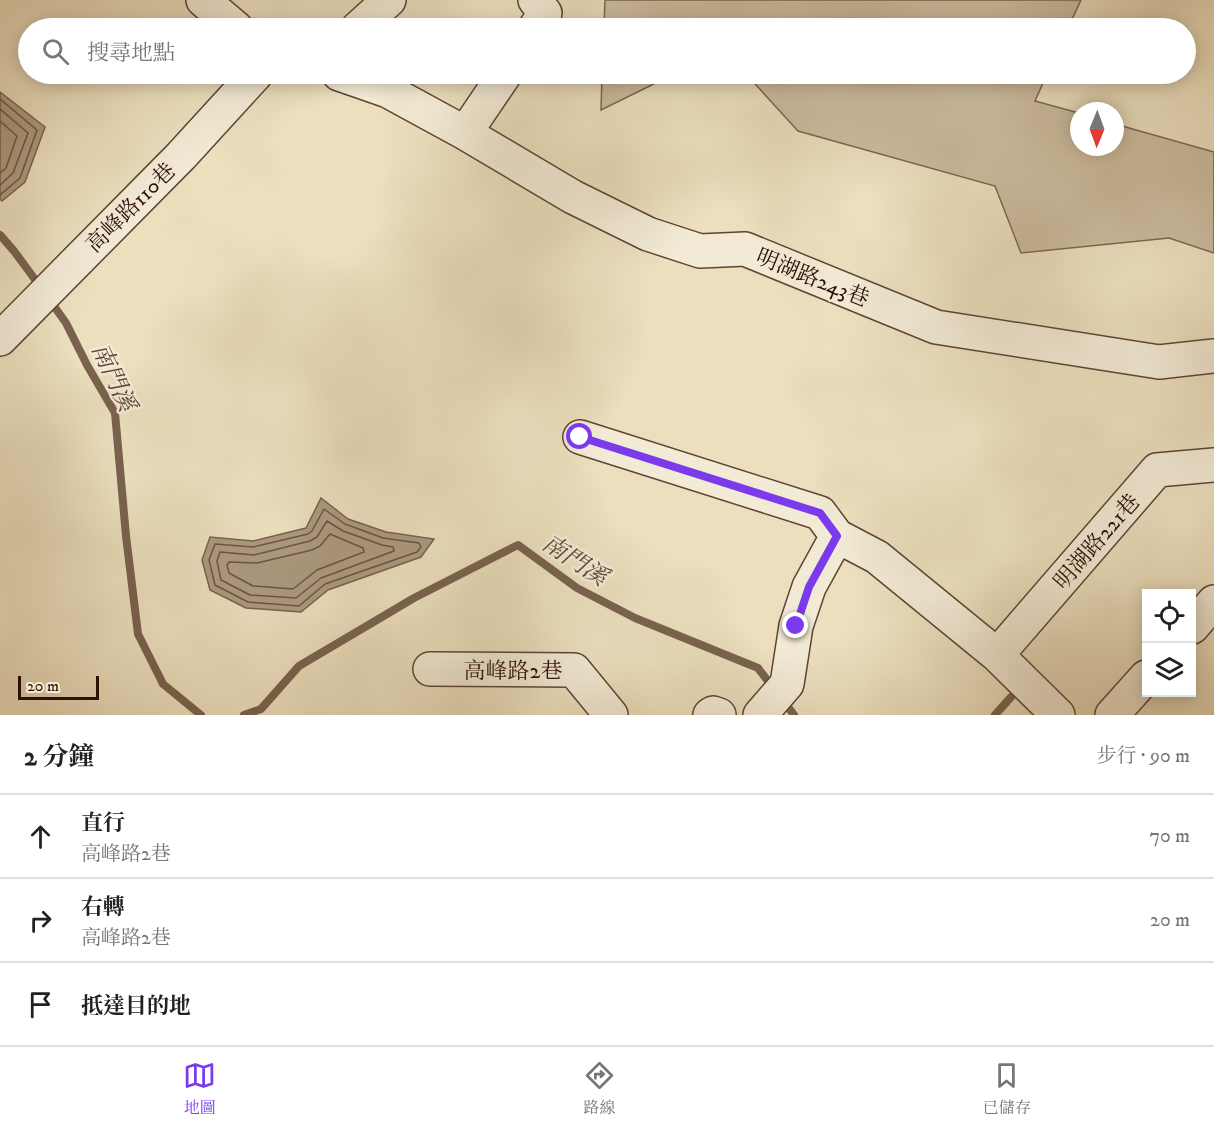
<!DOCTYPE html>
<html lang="zh-TW">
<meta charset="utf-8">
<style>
body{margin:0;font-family:"IM FELL DW Pica","Noto Serif TC",serif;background:#f2f2f2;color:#222}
.controls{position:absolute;right:18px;bottom:18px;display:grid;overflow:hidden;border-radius:0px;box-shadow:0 3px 15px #0003}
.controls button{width:54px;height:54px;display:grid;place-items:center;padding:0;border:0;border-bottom:2px solid #e0e0e0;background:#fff;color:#222;font:30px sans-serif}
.compass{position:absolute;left:1070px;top:102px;width:54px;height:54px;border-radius:50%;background:#fff;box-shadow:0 3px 15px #0003;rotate:181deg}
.scale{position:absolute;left:18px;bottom:15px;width:81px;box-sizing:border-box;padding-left:6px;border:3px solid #2e1005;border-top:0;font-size:16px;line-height:21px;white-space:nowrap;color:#2e1005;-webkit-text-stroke:4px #f2ead5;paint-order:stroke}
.stop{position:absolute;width:18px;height:18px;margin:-14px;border:4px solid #7c3aed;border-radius:50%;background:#fff}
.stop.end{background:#7c3aed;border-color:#fff;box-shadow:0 2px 6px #0008}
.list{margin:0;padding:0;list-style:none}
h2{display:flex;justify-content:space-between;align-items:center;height:78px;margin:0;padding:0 24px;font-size:26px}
h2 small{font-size:20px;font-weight:400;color:#767676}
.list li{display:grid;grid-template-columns:39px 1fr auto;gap:18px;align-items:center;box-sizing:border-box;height:84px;padding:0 24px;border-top:2px solid #e0e0e0}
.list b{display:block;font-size:22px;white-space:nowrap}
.list p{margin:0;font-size:20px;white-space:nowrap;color:#767676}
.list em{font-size:20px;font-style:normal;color:#767676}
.icon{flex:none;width:33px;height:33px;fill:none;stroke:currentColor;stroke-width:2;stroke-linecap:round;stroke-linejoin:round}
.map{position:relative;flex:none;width:1214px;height:715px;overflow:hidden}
.search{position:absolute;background:#fff;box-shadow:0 3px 15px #0003;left:18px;right:18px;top:18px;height:66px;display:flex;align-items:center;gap:15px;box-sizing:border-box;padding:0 21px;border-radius:33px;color:#767676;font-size:22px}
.sheet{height:330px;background:#fff}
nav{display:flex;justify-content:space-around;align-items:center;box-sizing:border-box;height:84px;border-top:2px solid #e0e0e0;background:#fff;font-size:16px;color:#767676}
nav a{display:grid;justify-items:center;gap:3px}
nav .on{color:#7c3aed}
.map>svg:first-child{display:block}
.green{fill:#cbbc9f;stroke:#7c6652;stroke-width:1.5}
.water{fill:#ab997f;stroke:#79624e;stroke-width:1.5}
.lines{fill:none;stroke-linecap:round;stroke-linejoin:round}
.shore{stroke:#6c5442;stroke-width:1.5}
.stream{stroke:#79624e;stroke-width:8}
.minor-casing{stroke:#5d4433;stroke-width:36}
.minor{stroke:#f2ead5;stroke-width:33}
.route{stroke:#7c3aed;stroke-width:8}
.labels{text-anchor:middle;stroke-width:5;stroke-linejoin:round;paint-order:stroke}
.street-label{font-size:22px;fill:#2e1005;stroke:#f2ead5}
.water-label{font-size:24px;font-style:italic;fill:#604736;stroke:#f2ead5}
</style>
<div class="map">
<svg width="1214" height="715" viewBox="0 0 1214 715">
<rect width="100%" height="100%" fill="#ebdfbe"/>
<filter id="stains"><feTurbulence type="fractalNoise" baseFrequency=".00333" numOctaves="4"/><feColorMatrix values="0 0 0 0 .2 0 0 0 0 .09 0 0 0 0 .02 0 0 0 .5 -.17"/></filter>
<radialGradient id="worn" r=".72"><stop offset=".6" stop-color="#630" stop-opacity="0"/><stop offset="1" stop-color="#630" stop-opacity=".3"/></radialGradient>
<!-- green -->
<path class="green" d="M605,0h476l-13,28h-464z
M602,74h72l-73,36z
M746,74h301l-12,27 44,12v34h36v-23l99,28v101l-45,-15 -148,15 -26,-67 -197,-55z"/>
<!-- water -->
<path class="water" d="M0,92l45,35 -20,55 -23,19 -2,-2z
M321,498l27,21 38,13 48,7 -13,18 -93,33 -27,22 -55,-4 -36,-18 -8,-30 8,-23 43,4 53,-13z"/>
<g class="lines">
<!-- shore -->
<path class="shore" d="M0,99l37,31 -17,48 -20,17
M0,109l28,24 -15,40 -13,12
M0,121l17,15 -11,32 -6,5
M324,509l21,15 38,14 36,5 2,4 -4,5 -92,32 -26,22 -51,-4 -33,-17 -6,-25 6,-16 38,3 55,-13 4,-3z
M327,521l16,10 39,14 11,2 1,4 -73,27 -25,20 -46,-3 -29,-15 -4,-19 3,-9 34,3 56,-14 7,-4z
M330,534l33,14 1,4 -47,18 -24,19 -40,-3 -24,-13 -2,-8 2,-3 28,1 55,-13 8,-4z"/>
<!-- stream -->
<path class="stream" d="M0,235l14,16 28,38
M49,299l17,24 21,42 28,48 11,123 12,98 25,50 38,31
M782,699l12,16
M244,715l17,-6 38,-43 115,-68 104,-53 59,43 58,30 123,50 16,21
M995,715l16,-18"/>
<!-- minor casing -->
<g class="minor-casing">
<path id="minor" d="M203,0l33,28
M358,28l31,-28
M535,28l10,-15 -10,-13
M339,74l49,17 77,42 108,64 75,37 52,17 45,-2 191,78 223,35 55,-6
M465,133l40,-59
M0,339l181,-183 75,-82
M580,437l240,76 17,23 40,21 120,98 61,60
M1192,627l22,-25
M997,655l160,-185 57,-5
M430,669l144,1 37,45
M710,715l3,-2 6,2
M760,715l27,-31 9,-58 13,-39 28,-51
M1112,715l34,-38"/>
</g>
<!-- minor -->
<use href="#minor" class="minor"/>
</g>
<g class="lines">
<!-- route -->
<path class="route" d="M580,437l240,76 17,23 -28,51 -13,39"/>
</g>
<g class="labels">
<!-- street labels -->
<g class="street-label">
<text transform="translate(130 207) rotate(-45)" y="8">高峰路110巷</text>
<text transform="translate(813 277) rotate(22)" y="8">明湖路243巷</text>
<text transform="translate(1096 541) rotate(-49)" y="8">明湖路221巷</text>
<text x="513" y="678">高峰路2巷</text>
</g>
<!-- water labels -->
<g class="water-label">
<text transform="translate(114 377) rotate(65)" y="8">南門溪</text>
<text transform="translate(575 560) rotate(33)" y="8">南門溪</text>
</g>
</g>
<rect width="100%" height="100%" filter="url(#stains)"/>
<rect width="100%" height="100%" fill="url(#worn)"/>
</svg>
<div class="controls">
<button><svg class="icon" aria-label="locate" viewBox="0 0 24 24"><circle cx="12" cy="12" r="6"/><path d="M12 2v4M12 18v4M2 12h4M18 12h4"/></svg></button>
<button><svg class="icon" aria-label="layers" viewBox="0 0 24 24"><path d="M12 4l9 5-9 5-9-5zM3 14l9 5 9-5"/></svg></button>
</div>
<svg class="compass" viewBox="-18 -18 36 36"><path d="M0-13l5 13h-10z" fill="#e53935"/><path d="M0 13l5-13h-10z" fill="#767676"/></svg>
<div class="scale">20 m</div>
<div class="stop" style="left:580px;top:437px"></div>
<div class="stop end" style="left:796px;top:626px"></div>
<div class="search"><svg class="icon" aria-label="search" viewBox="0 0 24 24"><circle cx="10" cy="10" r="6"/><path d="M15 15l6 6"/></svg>搜尋地點</div>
</div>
<section class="sheet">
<h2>2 分鐘<small>步行 · 90 m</small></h2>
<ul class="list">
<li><svg class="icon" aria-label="ahead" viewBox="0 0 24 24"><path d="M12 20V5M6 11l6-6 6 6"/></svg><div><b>直行</b><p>高峰路2巷</p></div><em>70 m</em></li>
<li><svg class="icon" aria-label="right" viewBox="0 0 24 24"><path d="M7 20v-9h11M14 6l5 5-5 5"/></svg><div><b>右轉</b><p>高峰路2巷</p></div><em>20 m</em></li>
<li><svg class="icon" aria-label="arrive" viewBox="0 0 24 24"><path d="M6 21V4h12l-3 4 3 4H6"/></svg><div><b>抵達目的地</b></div></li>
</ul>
</section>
<nav>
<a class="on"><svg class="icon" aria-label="map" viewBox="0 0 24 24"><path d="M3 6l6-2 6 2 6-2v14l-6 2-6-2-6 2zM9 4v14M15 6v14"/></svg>地圖</a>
<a><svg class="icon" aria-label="directions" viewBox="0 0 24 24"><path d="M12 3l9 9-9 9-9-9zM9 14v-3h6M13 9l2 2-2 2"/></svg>路線</a>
<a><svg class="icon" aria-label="saved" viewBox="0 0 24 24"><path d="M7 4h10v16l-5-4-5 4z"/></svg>已儲存</a>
</nav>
